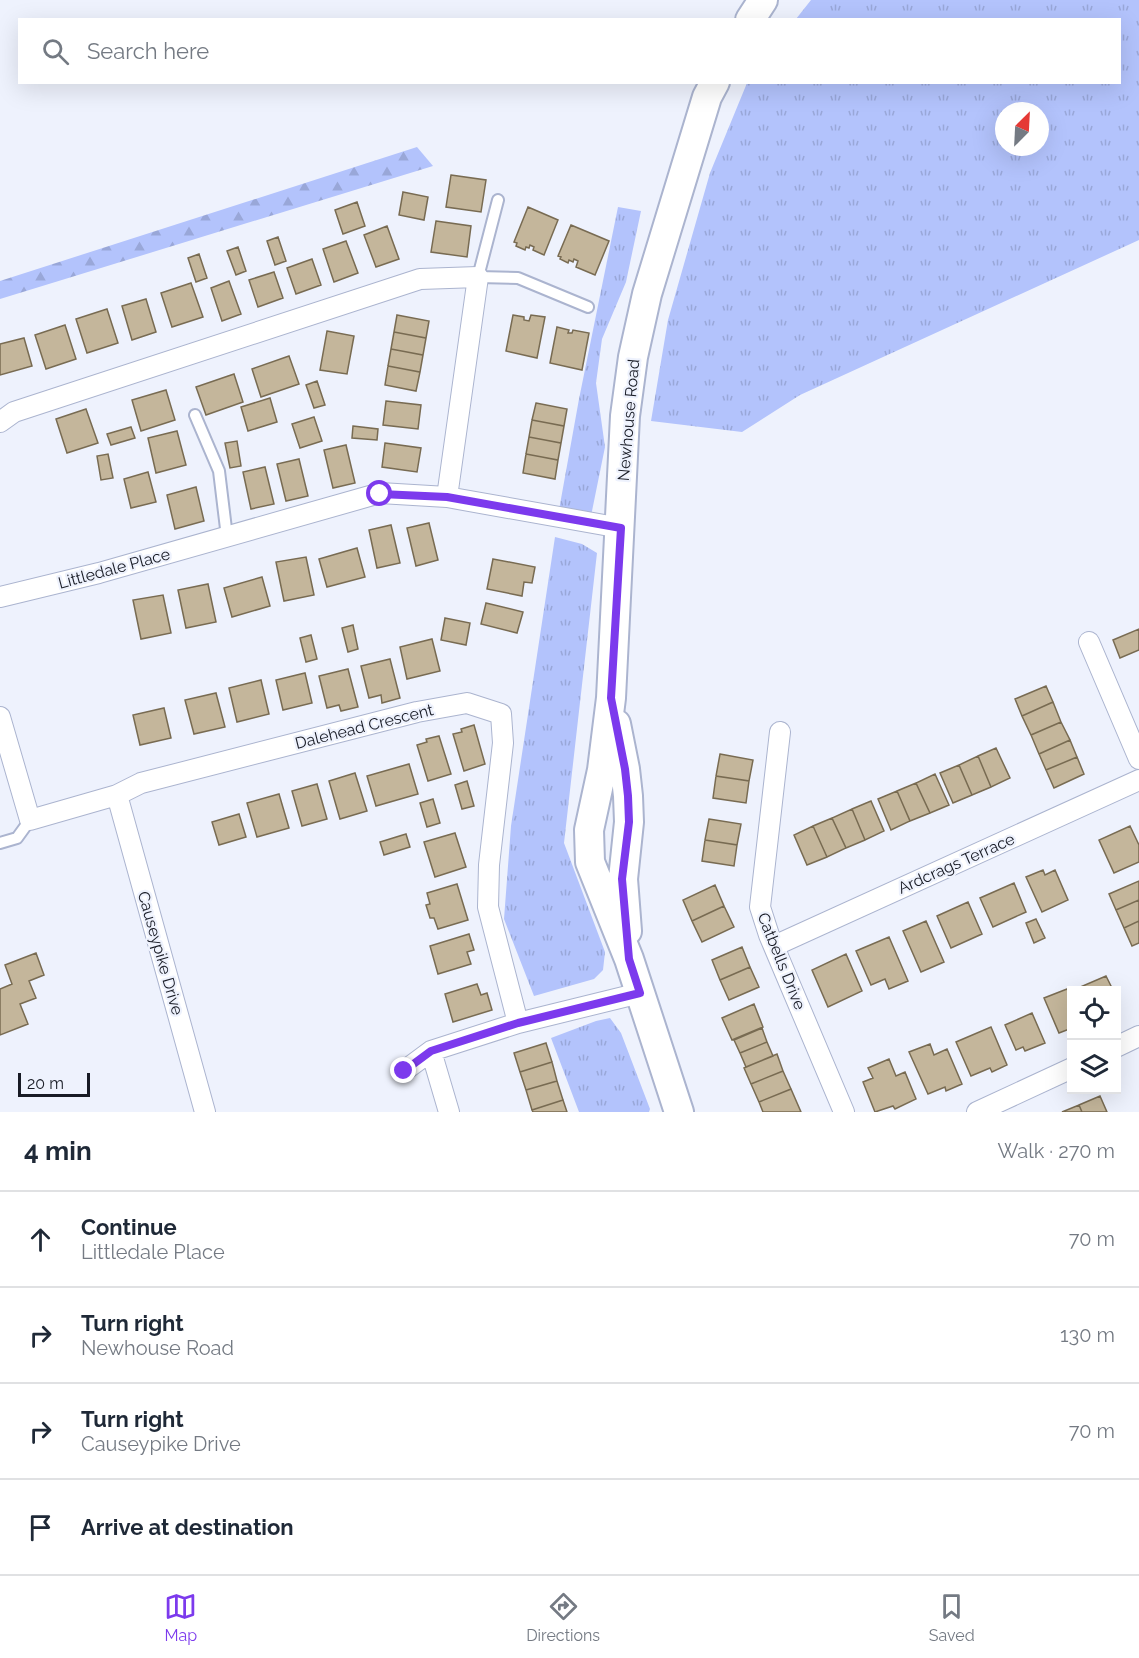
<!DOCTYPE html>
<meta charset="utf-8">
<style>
body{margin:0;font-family:Raleway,sans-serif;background:#f2f2f3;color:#1f2937}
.controls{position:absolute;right:18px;bottom:18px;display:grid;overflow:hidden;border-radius:0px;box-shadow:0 6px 24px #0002}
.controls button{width:54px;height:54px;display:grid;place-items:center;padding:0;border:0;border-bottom:2px solid #e0e1e3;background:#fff;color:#1f2937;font:30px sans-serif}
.compass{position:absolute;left:995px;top:102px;width:54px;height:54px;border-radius:50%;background:#fff;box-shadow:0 6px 24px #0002;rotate:24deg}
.scale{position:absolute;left:18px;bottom:15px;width:72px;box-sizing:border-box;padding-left:6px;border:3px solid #181b25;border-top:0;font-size:16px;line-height:21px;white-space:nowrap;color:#181b25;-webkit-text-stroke:4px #eef2fd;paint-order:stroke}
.stop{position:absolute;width:18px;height:18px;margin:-14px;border:4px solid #7c3aed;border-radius:50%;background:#fff}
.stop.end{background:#7c3aed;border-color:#fff;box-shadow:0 2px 6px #0008}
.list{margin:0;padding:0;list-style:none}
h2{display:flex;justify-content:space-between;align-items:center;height:78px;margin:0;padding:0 24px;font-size:26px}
h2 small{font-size:20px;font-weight:400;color:#747a83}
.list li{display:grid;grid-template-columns:39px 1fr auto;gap:18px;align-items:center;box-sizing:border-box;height:96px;padding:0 24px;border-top:2px solid #e0e1e3}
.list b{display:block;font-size:22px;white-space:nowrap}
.list p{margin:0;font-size:20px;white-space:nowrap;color:#747a83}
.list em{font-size:20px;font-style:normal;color:#747a83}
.icon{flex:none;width:33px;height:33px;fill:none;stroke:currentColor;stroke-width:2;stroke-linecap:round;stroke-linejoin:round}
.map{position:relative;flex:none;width:1139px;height:1112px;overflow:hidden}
.search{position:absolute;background:#fff;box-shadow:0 6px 24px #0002;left:18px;right:18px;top:18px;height:66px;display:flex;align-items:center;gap:15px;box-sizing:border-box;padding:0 21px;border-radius:0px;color:#747a83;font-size:22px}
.sheet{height:462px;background:#fff}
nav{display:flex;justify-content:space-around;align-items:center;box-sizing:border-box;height:84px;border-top:2px solid #e0e1e3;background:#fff;font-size:16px;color:#747a83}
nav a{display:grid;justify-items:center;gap:3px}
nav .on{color:#7c3aed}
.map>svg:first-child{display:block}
.grass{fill:url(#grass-tufts);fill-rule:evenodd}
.forest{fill:url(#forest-firs)}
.building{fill:#c4b69b;stroke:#786b52;stroke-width:1.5}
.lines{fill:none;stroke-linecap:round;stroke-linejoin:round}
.lane-casing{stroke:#abb4cf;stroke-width:14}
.street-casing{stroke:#abb4cf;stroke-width:22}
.secondary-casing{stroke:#abb4cf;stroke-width:32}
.lane{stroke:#fff;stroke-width:10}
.street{stroke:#fff;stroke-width:20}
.secondary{stroke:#fff;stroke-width:28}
.route{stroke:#7c3aed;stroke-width:8}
.labels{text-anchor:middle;stroke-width:4.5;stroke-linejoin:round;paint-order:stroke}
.street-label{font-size:16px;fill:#181b25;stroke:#eef2fd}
</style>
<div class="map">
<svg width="1139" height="1112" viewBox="0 0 1139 1112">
<defs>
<pattern id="grass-tufts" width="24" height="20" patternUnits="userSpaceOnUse" patternTransform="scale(1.5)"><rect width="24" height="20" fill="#b3c3fc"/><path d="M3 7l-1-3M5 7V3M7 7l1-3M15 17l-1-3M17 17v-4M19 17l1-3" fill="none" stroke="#99a7d8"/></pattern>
<pattern id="forest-firs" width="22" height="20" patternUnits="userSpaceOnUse" patternTransform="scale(1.5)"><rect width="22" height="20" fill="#b3c3fc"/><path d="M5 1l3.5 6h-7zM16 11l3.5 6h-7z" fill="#99a7d8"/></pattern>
</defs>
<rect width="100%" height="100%" fill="#eef2fd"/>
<!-- grass -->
<path class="grass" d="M811,0h328v240l-339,155 -58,37 -91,-11 17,-101 42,-147 37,-90 373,-1v-62l-324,-1zM1004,111h36v36h-36z
M618,207l23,4 -15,71 -24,57 -6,44 9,64 -14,69 -32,-6 20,-111z
M555,537l27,7 15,9 -33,290 41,109 -2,18 -9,9 -60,17 -30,-77 7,-93z
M610,1018l11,15 29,76 -1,3h-70l-28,-74 45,-17z"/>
<!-- forest -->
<path class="forest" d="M417,147l16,19 -433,133v-18z"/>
<!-- building -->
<path class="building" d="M451,175l35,5 -5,32 -35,-5z
M403,192l25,5 -4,23 -25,-5z
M357,202l8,24 -22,8 -8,-24z
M528,207l30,13 -14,35 -11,-5 1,-3 -4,-2 -1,3 -3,-1 -1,3 -9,-4 1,-3 -3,-1z
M436,221l35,5 -4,31 -36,-5z
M571,225l38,16 -14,34 -19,-8 2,-6 -4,-2 -1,3 -4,-2 -1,3 -8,-4 1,-2 -3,-1z
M387,226l12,33 -23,8 -12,-32z
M278,237l8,24 -11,4 -8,-24z
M346,241l12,32 -24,9 -11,-33z
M238,247l8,24 -10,4 -9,-24z
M199,254l8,24 -11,4 -8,-24z
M312,259l9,26 -25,9 -9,-26z
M274,272l9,26 -25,9 -9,-27z
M229,281l12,33 -19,7 -11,-33z
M191,283l12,34 -31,10 -11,-34z
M146,299l10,33 -24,8 -10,-34z
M107,309l11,34 -31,10 -11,-34z
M397,315l32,6 -3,17 -32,-6z
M513,315l11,2v3l5,1 2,-6 14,2 -8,41 -31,-7z
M65,325l11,34 -30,10 -11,-34z
M557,327l12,3 -1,3h4l1,-3 16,3 -7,37 -32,-7z
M327,331l27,5 -7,38 -27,-4z
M394,332l32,6 -3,17 -32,-6z
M24,338l8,28 -32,9v-31z
M391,349l32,6 -3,17 -32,-6z
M289,356l10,28 -38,13 -9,-28z
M388,366l32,6 -4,19 -31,-6z
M234,374l9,28 -37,13 -10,-28z
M317,381l8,24 -11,3 -8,-23z
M166,390l9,30 -34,11 -9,-31z
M270,398l7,24 -29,9 -7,-24z
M386,401l35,4 -3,24 -35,-4z
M536,403l31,6 -3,17 -32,-6z
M86,409l12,34 -31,10 -11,-34z
M314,417l8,24 -22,7 -8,-24z
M532,420l32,6 -3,17 -32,-6z
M353,426l25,3 -1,11 -25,-2z
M131,427l4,11 -24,7 -4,-11z
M177,431l9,34 -30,8 -8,-35z
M529,437l32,6 -3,17 -32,-6z
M237,441l4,25 -11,2 -5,-25z
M385,443l36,5 -4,24 -35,-5z
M346,445l9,38 -22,5 -9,-38z
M108,454l5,24 -12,2 -4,-24z
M526,454l32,6 -3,19 -32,-6z
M299,459l9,37 -22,5 -9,-37z
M265,467l9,37 -23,5 -8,-37z
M148,472l8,30 -25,6 -7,-29z
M196,487l8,34 -29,8 -8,-34z
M429,523l9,37 -22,6 -9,-38z
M391,525l9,38 -23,5 -8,-38z
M357,548l8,29 -38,10 -8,-28z
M306,557l8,38 -30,6 -8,-39z
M493,559l42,8 -3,16 -8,-1 -2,14 -35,-7z
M262,577l8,29 -38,11 -8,-29z
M208,584l8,38 -30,6 -8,-38z
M163,595l8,38 -30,6 -8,-39z
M486,603l37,9 -6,21 -36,-9z
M445,618l25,5 -4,22 -25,-5z
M353,625l5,24 -10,3 -6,-24z
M1139,629v21l-19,8 -7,-18z
M311,635l6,24 -11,3 -6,-24z
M432,639l8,32 -33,8 -7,-32z
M390,659l10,39 -18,5 -1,-8 -12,3 -8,-32z
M348,669l10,38 -17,4 -2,-6 -12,3 -8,-32z
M305,673l7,30 -29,7 -7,-30z
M261,680l8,34 -32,8 -8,-34z
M1046,686l7,16 -31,14 -7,-17z
M216,693l9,34 -31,7 -9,-34z
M1053,702l8,20 -30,13 -9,-19z
M164,708l7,30 -31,7 -7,-30z
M1061,722l9,18 -31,14 -8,-19z
M474,725l11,39 -21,7 -11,-37 9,-2 -1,-3z
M439,736l12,38 -23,7 -11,-36 10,-3 -1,-3z
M1070,740l7,17 -31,13 -7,-16z
M996,748l14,30 -19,9 -13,-31z
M720,754l33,6 -4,21 -33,-5z
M978,756l13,31 -19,8 -13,-30z
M1077,757l7,17 -30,14 -8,-18z
M409,764l9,30 -42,12 -9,-30z
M959,765l13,30 -19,8 -13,-30z
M355,773l12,38 -27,8 -11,-38z
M935,774l14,31 -19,8 -14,-30z
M716,776l33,5 -3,22 -33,-5z
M467,781l7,25 -12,3 -7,-24z
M916,783l14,30 -20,8 -13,-30z
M317,784l10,35 -25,7 -10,-35z
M897,791l13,30 -19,9 -13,-31z
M279,794l10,34 -32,9 -10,-34z
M433,799l7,24 -13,4 -7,-24z
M871,801l13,30 -19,9 -13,-31z
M852,809l13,31 -19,8 -14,-30z
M239,814l7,23 -27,8 -7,-23z
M832,818l14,30 -19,9 -14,-31z
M709,819l32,5 -4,21 -32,-5z
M813,826l14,31 -20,8 -13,-30z
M1130,826l9,19v17l-25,11 -15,-33z
M455,833l11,34 -31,10 -11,-35z
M406,834l4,13 -26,8 -4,-13z
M705,840l32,5 -3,21 -32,-5z
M1043,870l2,5 10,-5 13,30 -26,12 -16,-35z
M1139,881v19l-23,10 -7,-16z
M1014,883l12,29 -33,15 -13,-29z
M457,884l11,36 -30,9 -4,-11h-4l-4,-13 4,-1 -3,-11z
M715,885l9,21 -32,15 -9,-21z
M1139,900v21l-15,7 -8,-18z
M968,902l14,32 -31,14 -14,-32z
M724,906l10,21 -32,15 -10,-21z
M1036,919l9,19 -11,5 -8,-20z
M926,921l18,41 -23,10 -18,-41z
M1139,921v22l-7,3 -8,-18z
M469,934l5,16 -7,2 4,12 -33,10 -8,-28z
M889,937l19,44 -19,8 -4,-10 -14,6 -15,-34z
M742,947l8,20 -30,13 -8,-20z
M36,953l8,22 -15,6 7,17 -16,6 8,20 -28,11v-46l12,-5 -7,-19z
M846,954l16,37 -34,16 -16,-37z
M750,967l9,20 -30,13 -9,-20z
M1106,976l7,14h-33l-2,-2z
M477,984l4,11 6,-2 5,17 -39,12 -8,-28z
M1067,989l5,10v29l-13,5 -15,-35z
M754,1004l9,23 -31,13 -10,-22z
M1032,1013l13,30 -20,8 -2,-4 -7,3 -11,-25z
M991,1027l16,38 -15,7 -2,-4 -19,8 -15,-34z
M762,1028l5,14 -27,11 -6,-13z
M767,1042l6,14 -27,11 -6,-14z
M546,1043l6,19 -32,10 -6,-19z
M930,1044l4,11 13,-6 15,35 -16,7 -1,-4 -17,7 -19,-42z
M777,1054l6,17 -32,13 -7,-16z
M889,1059l7,17 9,-4 11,27 -21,10 -2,-3 -18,6 -12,-30 10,-4 -5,-10z
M552,1062l5,19 -31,9 -6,-18z
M783,1071l8,18 -32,13 -8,-18z
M557,1081l6,19 -31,10 -6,-20z
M791,1089l10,23h-38l-4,-10z
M1100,1096l7,16h-25l-3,-7z
M563,1100l4,12h-34l-1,-2z
M1079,1105l3,7h-20z"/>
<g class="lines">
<!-- lane casing -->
<g class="lane-casing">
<path id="lane" d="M498,200l-20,77 40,1 70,29
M195,415l24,56 8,66
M0,843l17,-5 13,-18"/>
</g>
<!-- street casing -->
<g class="street-casing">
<path id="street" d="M0,422l14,-10 406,-133 58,-2 -31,220
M0,597l99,-24 281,-80 67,4 174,31
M1089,642l50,117
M0,717l30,103 87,-25 24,-12 276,-71 50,-9 34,11 2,29 -14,122 -1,42 30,116
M780,732l-20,175 9,28 75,177
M117,795l88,317
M774,946l365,-166
M1116,1047l23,-11
M431,1051l18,61
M404,1071l27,-20 87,-28 122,-30
M977,1112l95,-44"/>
</g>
<!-- secondary casing -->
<g class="secondary-casing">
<path id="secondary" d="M750,20l13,-20
M616,724l9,45 3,27 1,26 -6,57 4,52
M679,1112l-50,-153 -39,-97 -1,-32 13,-60 9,-72 14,-282 8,-59 14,-63 60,-197 8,-15"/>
</g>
<!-- lane -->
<use href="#lane" class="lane"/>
<!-- street -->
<use href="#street" class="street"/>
<!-- secondary -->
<use href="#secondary" class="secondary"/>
</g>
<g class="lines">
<!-- route -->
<path class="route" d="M380,494l67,3 174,31 -10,170 14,71 3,27 1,26 -7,57 7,80 11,34 -122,30 -87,28 -27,20"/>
</g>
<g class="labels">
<!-- street labels -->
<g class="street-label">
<text transform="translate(628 420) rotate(-85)" y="6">Newhouse Road</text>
<text transform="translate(114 568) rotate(-15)" y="6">Littledale Place</text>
<text transform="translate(364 726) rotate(-14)" y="6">Dalehead Crescent</text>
<text transform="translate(956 863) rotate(-24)" y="6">Ardcrags Terrace</text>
<text transform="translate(161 953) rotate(74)" y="6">Causeypike Drive</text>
<text transform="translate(782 961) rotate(68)" y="6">Catbells Drive</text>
</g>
</g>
</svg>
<div class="controls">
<button><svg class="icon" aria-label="locate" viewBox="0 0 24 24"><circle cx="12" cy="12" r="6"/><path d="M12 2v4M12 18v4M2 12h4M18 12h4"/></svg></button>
<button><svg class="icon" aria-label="layers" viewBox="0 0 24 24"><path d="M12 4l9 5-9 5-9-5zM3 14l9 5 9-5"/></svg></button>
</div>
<svg class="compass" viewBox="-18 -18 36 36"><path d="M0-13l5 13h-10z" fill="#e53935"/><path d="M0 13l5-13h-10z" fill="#747a83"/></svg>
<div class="scale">20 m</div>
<div class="stop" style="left:380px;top:494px"></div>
<div class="stop end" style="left:404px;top:1071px"></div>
<div class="search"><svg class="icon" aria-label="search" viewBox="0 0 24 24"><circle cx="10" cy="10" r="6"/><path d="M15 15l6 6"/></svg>Search here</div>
</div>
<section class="sheet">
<h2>4 min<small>Walk · 270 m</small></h2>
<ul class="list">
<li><svg class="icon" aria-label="ahead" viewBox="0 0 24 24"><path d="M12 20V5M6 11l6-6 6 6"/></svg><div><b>Continue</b><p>Littledale Place</p></div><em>70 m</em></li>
<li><svg class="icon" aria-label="right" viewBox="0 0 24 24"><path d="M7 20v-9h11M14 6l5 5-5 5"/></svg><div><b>Turn right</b><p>Newhouse Road</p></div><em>130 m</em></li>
<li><svg class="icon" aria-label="right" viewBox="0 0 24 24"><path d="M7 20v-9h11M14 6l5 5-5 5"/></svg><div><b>Turn right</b><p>Causeypike Drive</p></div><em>70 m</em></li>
<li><svg class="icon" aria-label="arrive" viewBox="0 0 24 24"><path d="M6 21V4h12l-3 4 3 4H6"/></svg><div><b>Arrive at destination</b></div></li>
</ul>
</section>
<nav>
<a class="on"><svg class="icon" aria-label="map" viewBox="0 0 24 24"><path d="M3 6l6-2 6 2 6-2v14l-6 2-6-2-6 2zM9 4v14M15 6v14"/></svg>Map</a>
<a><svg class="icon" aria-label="directions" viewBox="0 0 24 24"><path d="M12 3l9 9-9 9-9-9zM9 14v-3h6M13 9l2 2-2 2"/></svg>Directions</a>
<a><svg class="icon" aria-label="saved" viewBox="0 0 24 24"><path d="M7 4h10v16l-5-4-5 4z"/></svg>Saved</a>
</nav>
